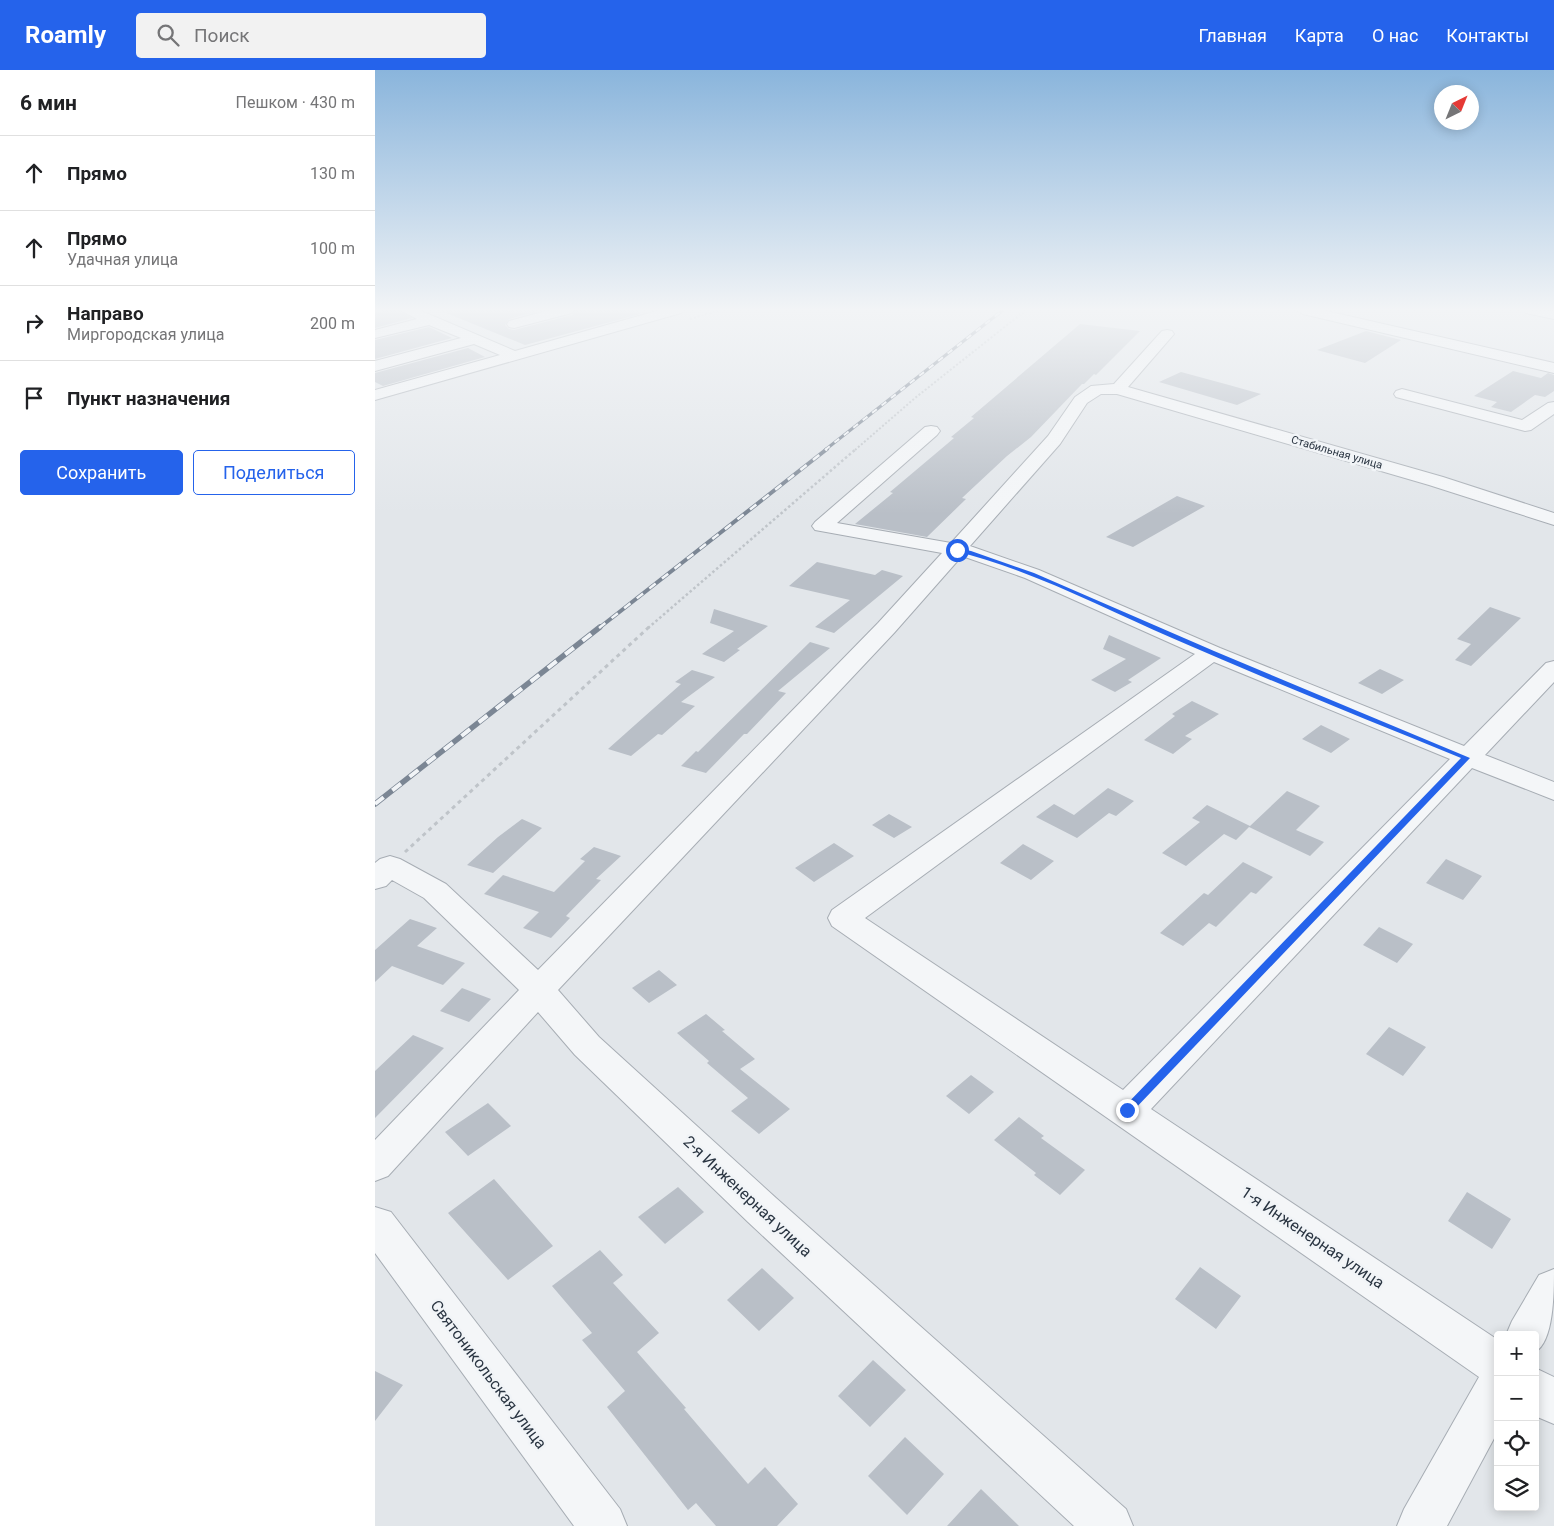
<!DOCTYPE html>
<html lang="ru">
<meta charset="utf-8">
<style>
body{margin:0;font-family:Roboto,sans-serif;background:#f2f2f2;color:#202124}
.controls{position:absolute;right:15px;bottom:15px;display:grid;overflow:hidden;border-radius:5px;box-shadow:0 2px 12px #0003}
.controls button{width:45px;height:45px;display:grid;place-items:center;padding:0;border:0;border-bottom:1px solid #e0e0e0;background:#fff;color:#202124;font:25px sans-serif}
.compass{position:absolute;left:1059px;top:15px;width:45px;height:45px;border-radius:50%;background:#fff;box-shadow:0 2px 12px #0003;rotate:43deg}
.stop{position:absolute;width:15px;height:15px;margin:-11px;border:4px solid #2563eb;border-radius:50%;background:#fff}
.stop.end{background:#2563eb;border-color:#fff;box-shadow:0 1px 5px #0008}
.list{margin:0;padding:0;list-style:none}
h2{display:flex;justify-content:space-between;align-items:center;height:65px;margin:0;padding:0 20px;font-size:21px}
h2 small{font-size:16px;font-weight:400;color:#757577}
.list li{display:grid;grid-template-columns:32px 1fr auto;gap:15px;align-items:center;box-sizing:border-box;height:75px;padding:0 20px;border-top:1px solid #e0e0e0}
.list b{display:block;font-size:19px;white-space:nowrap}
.list p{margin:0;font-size:16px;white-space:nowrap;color:#757577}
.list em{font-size:16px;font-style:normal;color:#757577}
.actions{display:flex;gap:10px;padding:15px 20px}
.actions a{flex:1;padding:11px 0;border:1px solid #2563eb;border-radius:5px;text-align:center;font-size:18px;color:#2563eb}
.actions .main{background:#2563eb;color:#fff}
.icon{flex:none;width:28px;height:28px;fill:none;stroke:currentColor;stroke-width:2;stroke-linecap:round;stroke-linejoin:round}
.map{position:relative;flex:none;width:1179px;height:1456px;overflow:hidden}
header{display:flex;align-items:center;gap:30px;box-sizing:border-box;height:70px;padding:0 25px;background:#2563eb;color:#fff}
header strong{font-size:24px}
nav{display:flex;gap:28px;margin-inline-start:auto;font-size:18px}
.search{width:350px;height:45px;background:#f2f2f2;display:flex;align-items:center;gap:12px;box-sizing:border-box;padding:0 18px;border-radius:5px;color:#757577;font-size:19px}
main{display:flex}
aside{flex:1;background:#fff}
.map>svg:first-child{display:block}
.building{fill:#b9bfc7}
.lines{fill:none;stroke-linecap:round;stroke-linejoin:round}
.minor-casing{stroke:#a7adb4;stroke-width:2}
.path-far2{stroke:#bfc4c9;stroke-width:2;stroke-dasharray:2 2;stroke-linecap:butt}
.path-far1{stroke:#bfc4c9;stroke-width:2.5;stroke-dasharray:2.5 2.5;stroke-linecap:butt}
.path{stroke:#bfc4c9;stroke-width:3;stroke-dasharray:4 4;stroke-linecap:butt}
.minor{fill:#f4f6f8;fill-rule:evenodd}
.rail-far2-casing{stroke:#7b8694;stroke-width:3}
.rail-far1-casing{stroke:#7b8694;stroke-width:4}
.rail-casing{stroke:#7b8694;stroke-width:5.5}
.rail-far2{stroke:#f1f4f7;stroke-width:2;stroke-dasharray:6;stroke-linecap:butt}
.rail-far1{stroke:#f1f4f7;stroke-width:2.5;stroke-dasharray:8;stroke-linecap:butt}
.rail{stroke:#f1f4f7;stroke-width:4;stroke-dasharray:11;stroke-linecap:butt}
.route{fill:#2563eb}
.labels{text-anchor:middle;stroke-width:5;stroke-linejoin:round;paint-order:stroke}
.far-street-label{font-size:11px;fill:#2a3542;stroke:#f1f4f7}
.near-street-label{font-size:16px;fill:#2a3542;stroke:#f1f4f7}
</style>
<header>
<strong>Roamly</strong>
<div class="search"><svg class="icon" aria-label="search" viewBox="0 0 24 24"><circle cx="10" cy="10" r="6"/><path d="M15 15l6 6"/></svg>Поиск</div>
<nav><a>Главная</a><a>Карта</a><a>О нас</a><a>Контакты</a></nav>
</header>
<main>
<aside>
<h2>6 мин<small>Пешком · 430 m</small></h2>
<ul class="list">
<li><svg class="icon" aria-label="ahead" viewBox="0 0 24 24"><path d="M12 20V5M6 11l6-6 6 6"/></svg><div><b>Прямо</b></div><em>130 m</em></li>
<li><svg class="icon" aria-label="ahead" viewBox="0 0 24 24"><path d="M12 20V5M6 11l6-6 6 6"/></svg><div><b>Прямо</b><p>Удачная улица</p></div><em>100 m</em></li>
<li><svg class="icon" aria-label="right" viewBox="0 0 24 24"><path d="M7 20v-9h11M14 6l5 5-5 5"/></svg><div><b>Направо</b><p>Миргородская улица</p></div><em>200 m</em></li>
<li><svg class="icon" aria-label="arrive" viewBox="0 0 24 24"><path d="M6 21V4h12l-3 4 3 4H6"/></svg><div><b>Пункт назначения</b></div></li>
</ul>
<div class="actions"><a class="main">Сохранить</a><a>Поделиться</a></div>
</aside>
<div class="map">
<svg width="1179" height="1456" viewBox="0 0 1179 1456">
<rect width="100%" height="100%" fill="#e2e6ea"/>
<!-- building -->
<path class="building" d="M13,240h10l14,8 -37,10v-15z
M64,240h103l-33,9 -4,6 4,4 5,1 58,-15 4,-5h63l1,4 -115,31z
M705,254l60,7 -44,44 -2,-1 -10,10h-2l-51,53 -24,19 -45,42 4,1 -39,38 -72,-13 38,-31 -3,-1 57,-48 7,-6 -3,-1 23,-19 -3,-1z
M54,257l23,11 -77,21v-19z
M991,261l35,9 -36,23 -48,-13z
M93,278l17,9 -102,29 -8,-4v-9z
M1138,301l28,7 7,-5 6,2v16l-9,6 -10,-2 -24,17 -20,-5 6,-5 -23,-6z
M806,302l48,13 32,9 -24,11 -78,-23z
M802,426l28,10 -72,41 -27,-10z
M442,492l58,13 7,-5 21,6 -69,57 -19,-6 35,-27 -61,-14z
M1115,537l31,11 -50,48 -16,-6 16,-16 -14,-5z
M339,539l54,17 -31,23 3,1 -16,12 -22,-8 32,-23 -24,-8z
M734,565l52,23 -33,22 4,2 -17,10 -24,-12 35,-21 -23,-10z
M435,572l20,6 -52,43 8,2 -39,41h-3l-38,39 -25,-7 15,-15 2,1z
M1005,599l24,11 -22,14 -24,-11z
M317,600l23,7 -34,25 14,4 -33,29 -4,-1 -27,22 -23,-7 73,-65 -6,-2z
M817,631l27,13 -34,22 7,3 -19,15 -29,-14 31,-24 -3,-2z
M946,655l29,14 -19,14 -29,-14z
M733,718l26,13 -18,15 -7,-3 -32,25 -41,-21 18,-13 20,11z
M912,721l33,15 -24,24 28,12 -14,14 -61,-29 -13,13 -12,-6 -38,32 -24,-13 38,-31 -8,-4 15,-13 43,21z
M514,744l23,13 -18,11 -22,-13z
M147,749l20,9 -49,45 -26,-8 31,-28z
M459,773l20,13 -40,26 -19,-14z
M648,774l31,17 -23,19 -31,-17z
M219,777l27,9 -25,23 5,1 -35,36 4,2 -19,20 -28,-10 16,-16 -55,-18 19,-19 51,17 31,-31 -5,-2z
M1071,789l36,17 -19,24 -37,-17z
M868,792l30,15 -17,17 -5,-2 -35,35 -7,-4 -26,23 -23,-13 44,-40 4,2z
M35,849l27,9 -20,18 48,17 -22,22 -51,-19 -17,16v-32z
M1004,857l34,17 -16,19 -34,-18z
M284,900l18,15 -28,18 -17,-15z
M87,918l29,11 -22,23 -29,-11z
M331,944l19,16 -3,1 33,28 -15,10 50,40 -31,25 -28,-23 17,-13 -41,-35 2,-2 -32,-28z
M1014,957l37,20 -23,29 -37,-22z
M38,965l31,13 -69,70v-47z
M596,1005l23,17 -25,22 -23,-18z
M113,1033l23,23 -43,30 -23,-24z
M644,1047l25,19 -3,2 44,32 -25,25 -26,-20 2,-2 -42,-33z
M119,1109l59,67 -45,34 -60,-67z
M303,1117l26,25 -39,32 -27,-27z
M1092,1122l44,27 -19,30 -44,-28z
M225,1180l23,25 -10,8 46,50 -22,19 49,56 -2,1 64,75 17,-17 33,37 -21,22h-61l-20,-23 -8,7 -81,-103 18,-16 -43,-51 10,-7 -40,-47z
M825,1197l41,29 -25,33 -41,-30z
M387,1198l32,30 -35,33 -32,-31z
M498,1290l33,30 -36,37 -32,-31z
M0,1301l28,14 -28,36z
M530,1367l39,37 -37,41 -39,-39z
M606,1419l38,37h-72z"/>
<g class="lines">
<!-- minor casing -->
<g class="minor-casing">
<path id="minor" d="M25,240h19l96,41 145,-41h23l-2,3 -306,87v-10l125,-35 -26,-11 -99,27v-10l86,-23 -32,-13 -54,13v-8l42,-11z
M175,240h24l-2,3 -58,15 -5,-1 -2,-3 2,-3z
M921,240h26l232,53v10l-251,-59z
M1149,240l30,1v8l-28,-6z
M792,260l5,1 2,3 -46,53 315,90 111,36v12l-125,-40 -312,-91h-16l-14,9 -27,41 -90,102 69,24 181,78 244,98 82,-83 8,-2v21l-69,73 69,27v18l-82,-32 -321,341 347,231v91l-51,95h-50l7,-17 75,-132 -647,-451 -4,-8 4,-8 363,-256 -170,-76 -60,-21h-4l-67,76 -336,357 41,47 177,161 350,311 7,17h-59l-326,-304 -173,-167 -37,-43 -150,164 -13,5v-41l144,-150 -95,-92 -32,-18 -6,6 -11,3v-26l5,-4 10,-3 10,3 46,25 92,86 340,-347 64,-70 -127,-23 -3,-4 3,-4 110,-95 6,-1 6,1 3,4 -3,4 -100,88 114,20 97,-107 27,-39 16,-11 23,-2 48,-53zM839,592l236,97 -327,331 -258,-172z
M1027,319l120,31 26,-17 6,-1v12l-23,16 -6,1 -129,-34 -2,-3 2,-3z
M0,1137l16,5 229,297 7,17h-53l-199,-273z
M1179,1199c0,23 0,73 -19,83v-17h-29l6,-14 27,-46z
M1160,1298l19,9v47l-19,-8z"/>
</g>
<!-- path-far2 -->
<path class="path-far2" d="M315,249l30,-9
M480,380l60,-52 111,-88"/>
<!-- path-far1 -->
<path class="path-far1" d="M273,558l208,-179"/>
<!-- path -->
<path class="path" d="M30,782l244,-225"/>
<!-- minor -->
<use href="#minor" class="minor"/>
<!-- rail-far2 casing -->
<g class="rail-far2-casing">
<path id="rail-far2" d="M450,380l178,-140"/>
</g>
<!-- rail-far1 casing -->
<g class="rail-far1-casing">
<path id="rail-far1" d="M224,558l228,-179"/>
</g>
<!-- rail casing -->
<g class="rail-casing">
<path id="rail" d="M0,734l225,-177"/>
</g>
<!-- rail-far2 -->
<use href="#rail-far2" class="rail-far2"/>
<!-- rail-far1 -->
<use href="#rail-far1" class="rail-far1"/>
<!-- rail -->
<use href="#rail" class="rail"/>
</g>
<!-- sky -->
<linearGradient id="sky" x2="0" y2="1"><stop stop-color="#8ab5dc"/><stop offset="0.54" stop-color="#f2f4f6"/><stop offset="1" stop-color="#f2f4f6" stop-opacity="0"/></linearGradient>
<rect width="1179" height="444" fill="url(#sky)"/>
<!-- route -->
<path class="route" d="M582,478l14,3 63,22 180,78 256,107 -339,355h-7l-2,-3 2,-3 337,-349c-96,-39 -193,-78 -289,-120 -69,-30 -145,-70 -218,-87z"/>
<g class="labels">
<!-- far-street labels -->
<g class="far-street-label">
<text transform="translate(962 382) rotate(16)" y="4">Стабильная улица</text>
</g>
<!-- near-street labels -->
<g class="near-street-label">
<text transform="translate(373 1126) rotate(43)" y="6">2-я Инженерная улица</text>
<text transform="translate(938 1167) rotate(34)" y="6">1-я Инженерная улица</text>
<text transform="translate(114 1304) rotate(53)" y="6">Святоникольская улица</text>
</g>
</g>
</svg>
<div class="controls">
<button>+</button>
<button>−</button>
<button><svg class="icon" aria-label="locate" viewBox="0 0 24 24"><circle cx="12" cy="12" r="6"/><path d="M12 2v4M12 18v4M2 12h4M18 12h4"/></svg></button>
<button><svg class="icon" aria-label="layers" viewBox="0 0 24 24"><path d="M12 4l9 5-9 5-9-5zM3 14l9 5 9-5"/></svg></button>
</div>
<svg class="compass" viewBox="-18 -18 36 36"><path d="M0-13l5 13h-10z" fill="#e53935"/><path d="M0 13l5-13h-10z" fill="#757577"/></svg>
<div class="stop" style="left:582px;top:480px"></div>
<div class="stop end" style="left:752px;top:1040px"></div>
</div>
</main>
